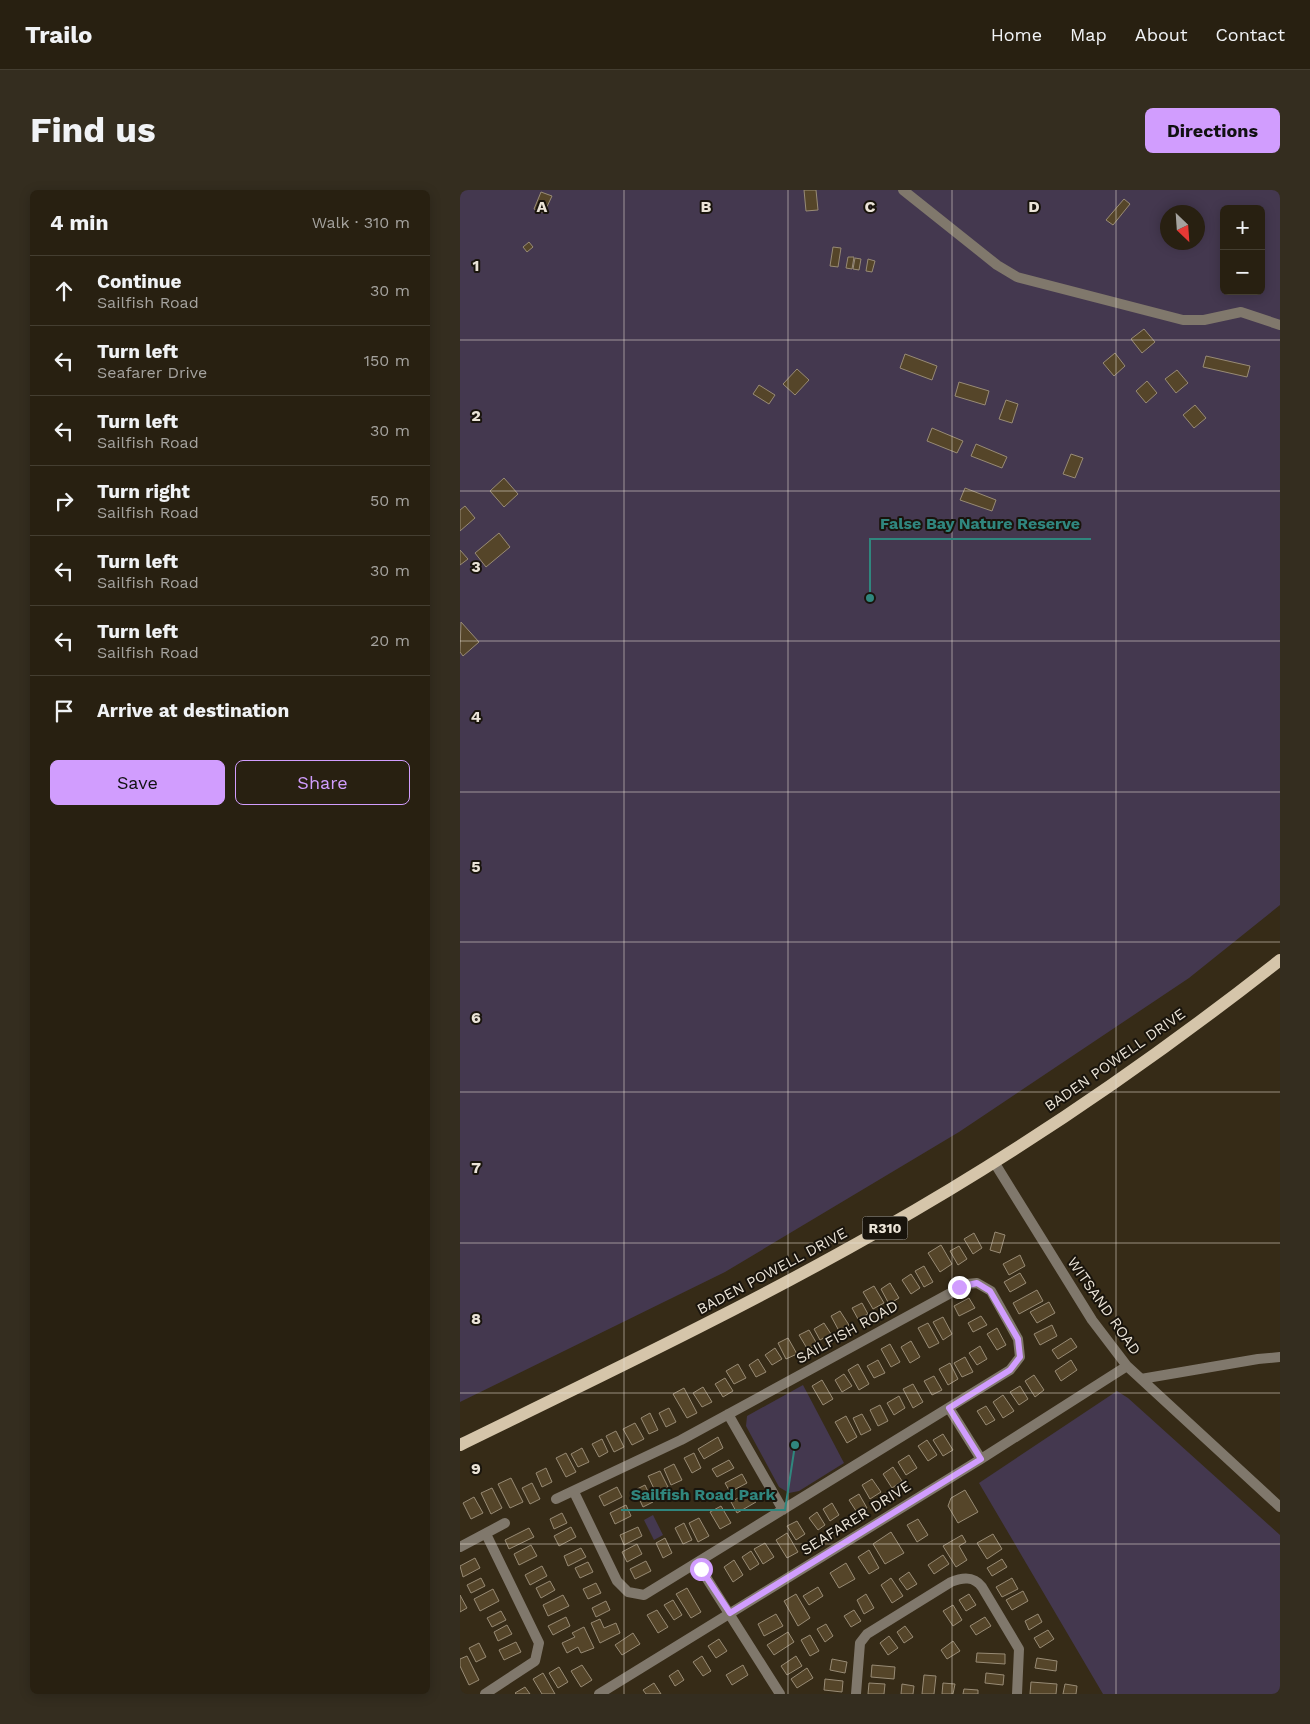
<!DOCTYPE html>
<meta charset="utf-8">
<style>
body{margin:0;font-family:"Work Sans",sans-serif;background:#342d1f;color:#f1f3f6}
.controls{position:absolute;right:15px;top:15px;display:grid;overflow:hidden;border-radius:8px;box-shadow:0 2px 12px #0003}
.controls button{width:45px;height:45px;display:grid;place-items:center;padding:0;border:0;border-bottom:1px solid #443e31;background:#282011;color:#f1f3f6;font:25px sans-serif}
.compass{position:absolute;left:700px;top:15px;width:45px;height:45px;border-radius:50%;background:#282011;box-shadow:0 2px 12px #0003;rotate:155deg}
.stop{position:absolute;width:15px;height:15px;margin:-11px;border:4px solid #d19dfe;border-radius:50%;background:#fff}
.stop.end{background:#d19dfe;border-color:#fff;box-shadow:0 1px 5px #0008}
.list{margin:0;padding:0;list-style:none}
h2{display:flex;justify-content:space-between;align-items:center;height:65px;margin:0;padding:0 20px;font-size:21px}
h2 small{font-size:16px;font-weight:400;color:#a5a39f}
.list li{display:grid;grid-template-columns:32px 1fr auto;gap:15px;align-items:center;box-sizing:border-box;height:70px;padding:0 20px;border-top:1px solid #443e31}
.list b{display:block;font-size:19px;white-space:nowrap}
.list p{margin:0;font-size:16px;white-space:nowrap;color:#a5a39f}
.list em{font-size:16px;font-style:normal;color:#a5a39f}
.actions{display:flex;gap:10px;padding:15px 20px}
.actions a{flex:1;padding:11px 0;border:1px solid #d19dfe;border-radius:8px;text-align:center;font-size:18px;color:#d19dfe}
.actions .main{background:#d19dfe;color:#111}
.icon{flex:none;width:28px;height:28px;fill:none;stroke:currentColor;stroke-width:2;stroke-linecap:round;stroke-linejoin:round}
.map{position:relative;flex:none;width:820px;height:1504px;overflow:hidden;border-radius:8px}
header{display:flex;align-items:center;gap:30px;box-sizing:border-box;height:70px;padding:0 25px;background:#282011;border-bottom:1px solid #443e31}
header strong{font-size:24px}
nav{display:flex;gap:28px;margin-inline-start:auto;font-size:18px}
.intro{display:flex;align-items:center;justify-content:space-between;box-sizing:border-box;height:120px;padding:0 30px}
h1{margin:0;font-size:35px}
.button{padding:12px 22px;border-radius:8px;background:#d19dfe;color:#111;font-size:18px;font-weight:700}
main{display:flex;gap:30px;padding:0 30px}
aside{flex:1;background:#282011;border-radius:8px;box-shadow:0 2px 12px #0003}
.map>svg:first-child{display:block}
.green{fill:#44384f;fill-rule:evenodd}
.building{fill:#554529;stroke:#988b75}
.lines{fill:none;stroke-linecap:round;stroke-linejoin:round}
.street{stroke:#80786c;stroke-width:10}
.primary{stroke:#d5c5aa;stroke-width:12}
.route{stroke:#d19dfe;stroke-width:6}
.grid{fill:none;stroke:#ebe4d8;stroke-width:1;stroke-opacity:0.55}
.labels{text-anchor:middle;stroke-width:4;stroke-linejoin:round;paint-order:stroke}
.shield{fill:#19140c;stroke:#aca69b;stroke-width:1}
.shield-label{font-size:14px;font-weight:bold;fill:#ebe4d8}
.street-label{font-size:15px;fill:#ebe4d8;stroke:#19140c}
.grid-label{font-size:16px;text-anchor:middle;font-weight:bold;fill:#ebe4d8;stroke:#19140c;stroke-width:4;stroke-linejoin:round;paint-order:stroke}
.leader{fill:none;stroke:#30867e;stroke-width:2}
.callout-dot{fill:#30867e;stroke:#19140c;stroke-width:2}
.callout-label{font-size:16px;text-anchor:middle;font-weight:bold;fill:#30867e;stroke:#19140c;stroke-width:4;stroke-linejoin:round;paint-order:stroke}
</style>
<header>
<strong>Trailo</strong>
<nav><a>Home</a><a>Map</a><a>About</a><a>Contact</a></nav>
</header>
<div class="intro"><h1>Find us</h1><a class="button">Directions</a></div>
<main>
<aside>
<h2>4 min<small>Walk · 310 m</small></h2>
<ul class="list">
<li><svg class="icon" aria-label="ahead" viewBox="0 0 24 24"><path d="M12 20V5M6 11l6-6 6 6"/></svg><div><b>Continue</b><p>Sailfish Road</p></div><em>30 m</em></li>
<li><svg class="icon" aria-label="left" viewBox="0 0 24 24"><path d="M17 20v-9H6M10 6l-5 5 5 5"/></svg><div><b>Turn left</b><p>Seafarer Drive</p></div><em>150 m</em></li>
<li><svg class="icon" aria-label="left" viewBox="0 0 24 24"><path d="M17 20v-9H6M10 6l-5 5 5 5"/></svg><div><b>Turn left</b><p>Sailfish Road</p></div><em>30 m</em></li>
<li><svg class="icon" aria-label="right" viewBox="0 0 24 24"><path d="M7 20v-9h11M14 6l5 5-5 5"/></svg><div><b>Turn right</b><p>Sailfish Road</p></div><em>50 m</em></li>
<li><svg class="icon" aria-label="left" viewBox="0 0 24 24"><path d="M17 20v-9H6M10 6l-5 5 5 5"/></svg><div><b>Turn left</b><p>Sailfish Road</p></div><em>30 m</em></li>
<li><svg class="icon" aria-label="left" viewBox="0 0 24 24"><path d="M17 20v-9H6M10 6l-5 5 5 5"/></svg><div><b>Turn left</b><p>Sailfish Road</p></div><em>20 m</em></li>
<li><svg class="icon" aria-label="arrive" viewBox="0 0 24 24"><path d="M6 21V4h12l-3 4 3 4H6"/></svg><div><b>Arrive at destination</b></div></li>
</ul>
<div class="actions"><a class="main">Save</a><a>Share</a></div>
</aside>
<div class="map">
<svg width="820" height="1504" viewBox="0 0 820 1504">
<rect width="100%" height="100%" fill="#362b17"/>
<!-- green -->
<path class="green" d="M0,0h820v715l-91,73 -230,154 -234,140 -265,130zM764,19h37v82h-37zM708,22h30v30h-30z
M343,1195l41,78 -45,28 -10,2 -10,-6 -33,-61 1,-10z
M657,1201l11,7 152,137v159h-177l-124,-211z
M193,1325l10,20 -9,5 -10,-20z"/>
<!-- building -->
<path class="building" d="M344,0h12l2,20 -12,1z
M81,2l11,4 -8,17 -10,-4z
M664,9l6,5 -17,21 -7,-5z
M69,52l4,5 -6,5 -4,-5z
M373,57l8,1 -3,19 -8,-1z
M388,67h6l-2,12 -6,-1z
M395,68l6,1 -2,11 -6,-1z
M408,69l7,2 -3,11 -6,-1z
M684,139l11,13 -13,11 -11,-14z
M655,163l10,13 -11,10 -11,-13z
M445,164l32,12 -5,14 -32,-12z
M746,166l44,10 -3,11 -44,-10z
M337,179l12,11 -14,15 -12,-11z
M717,180l11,13 -12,10 -11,-14z
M687,191l10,12 -11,10 -10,-12z
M499,192l30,9 -4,14 -30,-9z
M299,195l16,10 -6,9 -16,-10z
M546,210l12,4 -6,19 -13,-4z
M735,215l11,13 -12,10 -11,-13z
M472,238l31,13 -6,12 -30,-12z
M516,254l31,13 -5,11 -31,-12z
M611,264l12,4 -8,20 -12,-4z
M44,288l14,16 -14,13 -14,-16z
M505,298l31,12 -4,11 -32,-11z
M5,316l10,12 -15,13v-21z
M39,343l11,14 -24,20 -11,-14z
M0,360l8,9 -8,6z
M1,432l18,20 -16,14 -3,-4z
M535,1042l10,3 -5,18 -10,-3z
M514,1043l8,15 -9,6 -9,-15z
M481,1055l11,19 -12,8 -12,-19z
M499,1056l8,13 -9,6 -8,-14z
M560,1065l5,11 -16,9 -6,-11z
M464,1076l9,16 -9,5 -9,-16z
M560,1083l6,10 -16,9 -6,-10z
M451,1084l9,14 -9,6 -9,-14z
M430,1093l9,15 -10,6 -8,-15z
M414,1096l10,17 -11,6 -10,-17z
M577,1100l6,11 -24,13 -6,-11z
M509,1108l6,10 -16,8 -5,-10z
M589,1112l6,11 -18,10 -7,-11z
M402,1113l6,11 -10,5 -6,-11z
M380,1121l9,14 -10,6 -8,-15z
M521,1126l6,9 -14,7 -5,-9z
M483,1127l9,17 -9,6 -10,-18z
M364,1133l7,11 -11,6 -6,-11z
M468,1133l11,20 -10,5 -11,-20z
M592,1135l5,11 -17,9 -6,-11z
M537,1138l9,17 -9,5 -10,-16z
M349,1140l8,14 -9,6 -9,-15z
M328,1148l9,16 -11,5 -8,-16z
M611,1148l6,9 -19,12 -6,-9z
M451,1151l9,16 -10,6 -9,-16z
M430,1154l10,18 -9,5 -10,-18z
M520,1156l7,13 -10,6 -8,-12z
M315,1158l7,11 -10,6 -7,-10z
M505,1167l8,15 -11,5 -8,-14z
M298,1169l8,13 -10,5 -7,-12z
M418,1170l7,13 -11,5 -7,-12z
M611,1170l6,10 -16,11 -6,-10z
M490,1173l8,16 -10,6 -9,-16z
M278,1174l8,14 -12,6 -8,-13z
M398,1174l11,20 -10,6 -11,-20z
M384,1184l8,12 -10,6 -7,-12z
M574,1185l10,15 -9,7 -10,-16z
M474,1186l8,14 -10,5 -8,-14z
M265,1188l8,13 -10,6 -8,-13z
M362,1190l11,19 -10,6 -11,-19z
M453,1194l10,18 -10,6 -10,-19z
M560,1196l8,13 -9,6 -9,-13z
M243,1197l9,15 -10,5 -9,-14z
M224,1198l13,25 -10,5 -14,-24z
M543,1205l11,16 -11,7 -10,-16z
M439,1206l6,12 -11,7 -7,-12z
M420,1215l8,16 -10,5 -8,-16z
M526,1216l9,14 -9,5 -9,-14z
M209,1218l7,14 -10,5 -7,-14z
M190,1223l8,17 -9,4 -8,-16z
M402,1224l9,16 -10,5 -8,-17z
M386,1226l11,21 -10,6 -12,-21z
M175,1233l9,16 -12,6 -9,-16z
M156,1241l8,16 -10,5 -8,-16z
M483,1244l10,16 -10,6 -10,-16z
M258,1247l5,11 -19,11 -6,-10z
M142,1249l6,13 -9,5 -7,-13z
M467,1250l10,15 -9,6 -10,-15z
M122,1258l7,14 -11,5 -7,-13z
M106,1263l10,19 -10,5 -10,-19z
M234,1263l7,15 -9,5 -8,-15z
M449,1265l8,13 -11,7 -8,-13z
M269,1270l5,8 -17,9 -5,-8z
M214,1274l8,16 -11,5 -7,-16z
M433,1277l9,14 -10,7 -9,-14z
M86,1278l6,14 -10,5 -6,-14z
M200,1281l8,16 -12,6 -8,-17z
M282,1284l5,9 -17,9 -5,-9z
M51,1288l12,24 -13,6 -12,-24z
M412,1289l9,13 -11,7 -8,-14z
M72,1293l8,16 -10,5 -8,-16z
M185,1295l8,17 -10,5 -8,-17z
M157,1297l5,10 -18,9 -5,-10z
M32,1298l10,20 -11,6 -10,-21z
M505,1300l13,22 -20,11 -10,-17 3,-8z
M290,1301l6,11 -19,11 -6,-11z
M399,1304l8,14 -9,6 -9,-14z
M14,1307l9,16 -12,6 -8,-16z
M372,1313l7,12 -9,6 -7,-12z
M166,1315l5,11 -16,8 -5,-11z
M261,1316l10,17 -11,6 -10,-17z
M357,1322l8,13 -7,5 -9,-12z
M102,1323l5,10 -13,6 -4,-10z
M239,1328l10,18 -11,6 -9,-19z
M458,1329l10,16 -11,7 -10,-17z
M337,1331l8,13 -9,6 -9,-14z
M224,1333l8,17 -9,4 -8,-16z
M111,1337l5,10 -17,9 -5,-10z
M178,1337l4,9 -18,9 -4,-10z
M69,1338l5,9 -25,12 -4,-9z
M431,1342l13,21 -19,11 -12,-20z
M327,1343l11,19 -11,6 -11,-18z
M533,1344l9,15 -15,10 -10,-16z
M502,1345l4,7 -7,4 8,14 -11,7 -13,-21z
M205,1348l7,15 -9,5 -7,-15z
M305,1353l9,14 -11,7 -9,-15z
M177,1354l5,10 -15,8 -5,-10z
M71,1355l6,11 -18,9 -5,-11z
M121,1358l5,9 -18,9 -4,-10z
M409,1360l10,18 -10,6 -11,-17z
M291,1361l8,13 -9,6 -8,-13z
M483,1365l6,9 -15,10 -6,-9z
M15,1368l5,10 -17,9 -3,-11z
M542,1369l5,8 -15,9 -5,-8z
M274,1370l9,15 -10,7 -9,-15z
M186,1371l5,10 -16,8 -5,-10z
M128,1372l5,10 -13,6 -5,-10z
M386,1373l9,16 -16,9 -9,-15z
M82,1376l5,10 -17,9 -5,-10z
M449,1382l8,12 -10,6 -8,-11z
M21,1388l4,8 -14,7 -4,-8z
M431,1388l12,18 -11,7 -11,-18z
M552,1388l6,11 -16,8 -6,-10z
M90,1391l5,9 -14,8 -5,-10z
M136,1393l5,10 -13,6 -5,-10z
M358,1397l5,9 -14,9 -6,-9z
M227,1398l14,24 -10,6 -15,-24z
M33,1399l6,12 -19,10 -6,-12z
M563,1401l5,10 -16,9 -6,-10z
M336,1404l14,24 -12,8 -14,-25z
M406,1404l8,14 -10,6 -7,-14z
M509,1404l7,11 -10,6 -7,-11z
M0,1405l7,13 -7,4z
M103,1405l6,11 -21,10 -5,-11z
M213,1410l9,15 -8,5 -10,-15z
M146,1411l4,9 -14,7 -4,-9z
M493,1415l9,15 -9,6 -10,-15z
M197,1420l11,17 -10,6 -11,-18z
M394,1420l7,11 -10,6 -7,-11z
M41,1421l5,9 -14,7 -5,-9z
M316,1424l7,12 -19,10 -6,-12z
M578,1424l4,8 -13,8 -4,-9z
M106,1427l4,9 -17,9 -5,-9z
M525,1427l6,9 -15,9 -6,-9z
M140,1429l4,9 12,-5 4,10 -20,10 -9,-20z
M366,1434l7,12 -8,6 -8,-13z
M47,1435l5,9 -14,7 -4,-9z
M445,1436l8,11 -9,6 -7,-11z
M124,1437l10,21 -13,5 -3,-6 -11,6 -5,-10 13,-6 -3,-4z
M588,1440l6,9 -14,9 -6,-10z
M328,1442l6,10 -20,13 -7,-10z
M173,1443l7,11 -18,11 -7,-10z
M350,1445l9,16 -9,5 -9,-16z
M429,1446l9,12 -10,7 -8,-12z
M259,1449l8,12 -11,7 -8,-12z
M493,1451l7,10 -13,8 -6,-9z
M56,1452l5,10 -17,8 -5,-10z
M19,1453l7,14 -10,5 -7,-14z
M517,1463l28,1v10l-29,-2z
M7,1466l12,24 -10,5 -9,-19v-7z
M242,1466l9,15 -8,5 -10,-14z
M336,1466l6,10 -15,9 -6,-9z
M577,1468l20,3 -1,10 -21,-3z
M372,1469l15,3 -2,11 -15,-3z
M122,1475l10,15 -11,7 -10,-16z
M283,1475l5,10 -16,10 -6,-10z
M412,1475l23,2 -1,12 -23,-2z
M99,1477l9,15 -10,6 -9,-15z
M347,1478l6,10 -16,10 -6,-9z
M218,1480l6,10 -9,6 -6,-10z
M83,1483l12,21h-13l-9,-15z
M526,1483l18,2 -1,10 -18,-2z
M464,1485l12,1 -2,18h-12z
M365,1489l18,2 -1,11 -18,-2z
M571,1492l26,2 -1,10h-26z
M194,1493l7,11h-15l-3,-4z
M409,1493l16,1 -1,10h-16z
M483,1493l12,1 -2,10h-11z
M442,1494l12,2 -1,8h-12z
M605,1494l12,2 -1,8h-13z
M65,1497l5,7h-14l-1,-1z
M504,1499l14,1v4h-15z"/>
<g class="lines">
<!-- street -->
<path class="street" d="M443,0l94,75 20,12 166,43h21l37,-8 39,13
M534,972l98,158 35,46 153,141
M681,1189l117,-20 22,-2
M489,1218l32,51
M268,1224l55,96
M96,1309l125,-59 286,-156 10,-1 14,8 27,48 2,18 -10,13 -366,225 -16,-3 -11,-11 -43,-89
M0,1357l45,-24
M237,1373l83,131
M25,1504l50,-33 4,-18 -53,-109
M139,1504l382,-235 146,-93
M396,1504l4,-51 7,-9 84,-52c12,-5 23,-6 31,5l37,62 -2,45"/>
<!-- primary -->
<path class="primary" d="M0,1255c141,-69 282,-136 419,-214 140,-79 274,-171 401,-271"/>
</g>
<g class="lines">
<!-- route -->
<path class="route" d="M241,1379l29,44 251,-154 -32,-51 61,-38 10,-13 -2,-18 -28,-48 -13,-8 -18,4"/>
</g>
<!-- grid -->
<path class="grid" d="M164,0v1504M328,0v1504M492,0v1504M656,0v1504M0,150h820M0,301h820M0,451h820M0,602h820M0,752h820M0,902h820M0,1053h820M0,1203h820M0,1354h820"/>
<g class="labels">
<!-- shield labels -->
<rect class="shield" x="402.5" y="1026.5" width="45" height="23" rx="4"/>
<g class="shield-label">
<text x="425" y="1043">R310</text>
</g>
<!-- street labels -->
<g class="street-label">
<text transform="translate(655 870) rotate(-35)" y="5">BADEN POWELL DRIVE</text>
<text transform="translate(312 1081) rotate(-28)" y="5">BADEN POWELL DRIVE</text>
<text transform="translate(644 1116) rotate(55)" y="5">WITSAND ROAD</text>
<text transform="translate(387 1142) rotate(-29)" y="5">SAILFISH ROAD</text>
<text transform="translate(396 1328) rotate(-32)" y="5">SEAFARER DRIVE</text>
</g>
</g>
<g class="grid-label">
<text x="82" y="22">A</text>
<text x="246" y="22">B</text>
<text x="410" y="22">C</text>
<text x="574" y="22">D</text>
<text x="16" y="81">1</text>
<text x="16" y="231">2</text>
<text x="16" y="382">3</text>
<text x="16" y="532">4</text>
<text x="16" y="682">5</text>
<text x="16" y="833">6</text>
<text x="16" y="983">7</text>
<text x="16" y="1134">8</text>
<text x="16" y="1284">9</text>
</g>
<!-- callouts -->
<path class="leader" d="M410 408L410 349H631M335 1255L325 1320H161"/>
<g class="callout-dot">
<circle cx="410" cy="408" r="5"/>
<circle cx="335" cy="1255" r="5"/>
</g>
<g class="callout-label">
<text x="520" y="339">False Bay Nature Reserve</text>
<text x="243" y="1310">Sailfish Road Park</text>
</g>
</svg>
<div class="controls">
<button>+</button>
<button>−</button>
</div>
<svg class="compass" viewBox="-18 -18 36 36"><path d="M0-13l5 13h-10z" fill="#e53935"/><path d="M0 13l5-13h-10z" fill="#a5a39f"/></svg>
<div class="stop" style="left:241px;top:1379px"></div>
<div class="stop end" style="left:499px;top:1097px"></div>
</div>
</main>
